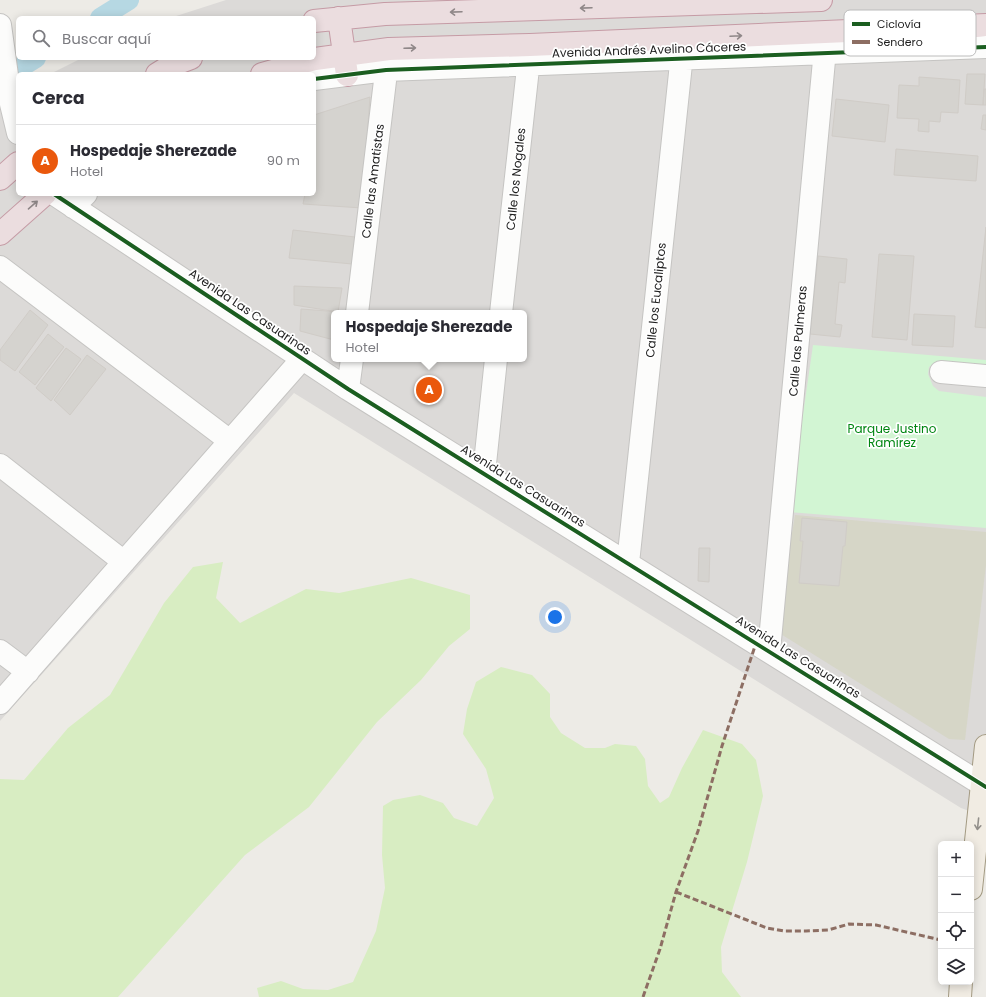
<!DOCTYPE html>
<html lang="es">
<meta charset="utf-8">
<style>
body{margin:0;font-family:Poppins,sans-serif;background:#f2f2f3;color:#2b2b33}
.controls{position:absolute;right:12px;bottom:12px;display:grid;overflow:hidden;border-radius:6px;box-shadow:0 2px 10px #0003}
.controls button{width:36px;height:36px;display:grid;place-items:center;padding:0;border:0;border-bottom:1px solid #e1e1e2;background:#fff;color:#2b2b33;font:20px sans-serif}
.you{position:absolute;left:555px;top:617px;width:14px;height:14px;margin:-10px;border:3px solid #fff;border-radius:50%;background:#1a73e8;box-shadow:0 0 0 6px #1a73e833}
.badge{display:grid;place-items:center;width:26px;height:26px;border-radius:50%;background:#ea580c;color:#fff;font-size:13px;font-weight:700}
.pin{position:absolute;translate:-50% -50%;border:2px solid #fff;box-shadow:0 1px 4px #0006}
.popup{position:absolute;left:331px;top:310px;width:196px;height:52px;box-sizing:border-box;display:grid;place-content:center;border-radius:6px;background:#fff;filter:drop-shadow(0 1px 3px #0005);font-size:13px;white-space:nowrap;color:#7c7c81}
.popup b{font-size:15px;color:#2b2b33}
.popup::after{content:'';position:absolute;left:50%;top:100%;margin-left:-8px;border:8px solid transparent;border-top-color:#fff}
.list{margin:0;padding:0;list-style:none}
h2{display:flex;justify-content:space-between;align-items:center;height:52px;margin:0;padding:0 16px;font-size:17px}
h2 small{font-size:13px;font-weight:400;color:#7c7c81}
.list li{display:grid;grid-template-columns:26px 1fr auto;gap:12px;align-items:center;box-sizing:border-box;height:72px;padding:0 16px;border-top:1px solid #e1e1e2}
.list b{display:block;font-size:15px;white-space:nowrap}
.list p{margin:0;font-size:13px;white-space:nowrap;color:#7c7c81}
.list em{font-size:13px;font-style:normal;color:#7c7c81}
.icon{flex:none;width:22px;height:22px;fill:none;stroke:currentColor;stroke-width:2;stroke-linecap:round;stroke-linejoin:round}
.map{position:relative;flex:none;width:986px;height:997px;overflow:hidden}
.search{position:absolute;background:#fff;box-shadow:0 2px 10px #0003;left:16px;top:16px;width:300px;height:44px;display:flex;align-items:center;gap:10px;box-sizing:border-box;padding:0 14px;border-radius:6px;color:#7c7c81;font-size:15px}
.panel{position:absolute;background:#fff;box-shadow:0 2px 10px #0003;left:16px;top:72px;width:300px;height:124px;border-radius:6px}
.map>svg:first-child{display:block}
.residential{fill:#dcdad8;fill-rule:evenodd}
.construction{fill:#d6d6c7}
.grass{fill:#d8edc2}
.park{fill:#d2f5d3}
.parking{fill:#dddcda}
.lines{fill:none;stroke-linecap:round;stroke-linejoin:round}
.canal{stroke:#b6d8e3;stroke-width:20}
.building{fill:#d5d3cf;stroke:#d0ccc7}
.minor-casing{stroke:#c5c4c2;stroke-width:24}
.major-casing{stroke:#a39a82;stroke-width:24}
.highway-casing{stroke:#c59ba5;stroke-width:24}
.minor{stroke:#fcfcfb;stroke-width:22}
.major{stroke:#f1ece3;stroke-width:22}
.highway{stroke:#ebdddf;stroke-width:22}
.quiet{stroke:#8d6e63;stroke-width:3;stroke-dasharray:6 3;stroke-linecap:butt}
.cycleway-casing{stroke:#fff;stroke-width:6}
.cycleway{stroke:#1b5e20;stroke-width:4}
.oneway{stroke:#8f8788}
.oneway2{stroke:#928f8a}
.labels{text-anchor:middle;stroke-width:3.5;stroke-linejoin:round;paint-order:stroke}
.street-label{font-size:12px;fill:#1e1e1e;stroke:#fff}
.park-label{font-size:12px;fill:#018612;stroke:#fff}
.key{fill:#fff;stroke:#bcbcbc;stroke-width:1}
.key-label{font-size:11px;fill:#1e1e1e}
</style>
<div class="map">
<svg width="986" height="997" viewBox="0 0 986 997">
<rect width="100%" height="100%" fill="#edebe6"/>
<!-- residential -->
<path class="residential" d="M226,0h760v817l-25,-9 -667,-415 -294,328v-622l18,-9v104h296v-120h-264l32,-16h232v-40h-144zM334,313h190v46h-190z"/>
<!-- construction -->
<path class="construction" d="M795,515l191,17v33l-21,175 -16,-1 -173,-108z"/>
<!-- grass -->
<path class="grass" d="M223,562l-7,36 24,25 66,-34 33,4 72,-15 59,17v34l-21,17 -28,34 -44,42 -68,85 -64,48 -127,142h-118v-218l24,1 44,-52 42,-33 54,-92 29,-36z
M501,667l31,8 18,19v23l11,16 24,15h20l10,-4 21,2 9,13 3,27 12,17 9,-6 13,-29 21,-38 39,14 14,16 7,36 -16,66 -26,85 1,25 19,25h-482l-2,-9 24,-7 22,8 25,1 25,-8 23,-51 9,-43 -3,-33 1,-49 10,-6 27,-5 23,8 11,15 23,8 17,-28 -8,-29 -23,-35 4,-25 9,-27z"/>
<!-- park -->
<path class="park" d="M813,345l173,15v168l-197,-16z"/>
<!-- parking -->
<path class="parking" d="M935,363l51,4v30l-47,-6 -6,-5 -5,-12 1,-7z"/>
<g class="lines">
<!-- canal -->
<path class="canal" d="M100,18l29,-18
M0,80l36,-22"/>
</g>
<!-- building -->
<path class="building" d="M967,74h18l-2,31 -18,-1z
M919,77l41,3 -2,33 -17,-1 -1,10 -11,-1v11l-11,-1 1,-12 -22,-1 2,-33 20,1z
M984,89h2v16h-3z
M370,97l-8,111 -59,-4 2,-10h9v-79z
M836,99l53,6 -4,37 -53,-6z
M983,115h3v15l-5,-1z
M896,149l82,7 -2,25 -82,-6z
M986,227v101l-11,-1z
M293,230l62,7 -3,27 -63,-6z
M879,254l35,2 -7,84 -35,-3z
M818,256l29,3 -2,24 -6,-1 -4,42 7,1 -2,12 -30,-3z
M294,286l48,2 -4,24 -44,-7z
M301,309l40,3 -7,1v27l-34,-9z
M30,310l18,15 -33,46 -15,-11v-10z
M914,314l41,2 -2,31 -41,-2z
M48,334l16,13 -29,38 -16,-13z
M66,348l15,11 -30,42 -15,-13z
M87,355l19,14 -36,46 -16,-15z
M802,518l45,4 -2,24h-2l-4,40 -40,-3 4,-42h-3z
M699,548h11l-1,34 -11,-1z"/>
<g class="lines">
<!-- minor casing -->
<g class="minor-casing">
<path id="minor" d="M0,25l11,79 7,29
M314,79l72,-9 600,-23
M54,194l294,195 638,398
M73,207l13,-13
M0,267l230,174
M357,313l31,-257
M501,313l29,-263
M941,372l45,4
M348,389l4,-30
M0,465l124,97
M484,473l12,-114
M628,563l55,-518
M0,651l28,21
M769,651l57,-612
M0,703l302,-344"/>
</g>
<!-- major casing -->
<g class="major-casing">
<path id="major" d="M971,889l15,-143
M960,997l1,-15"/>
</g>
<!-- highway casing -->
<g class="highway-casing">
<path id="highway" d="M339,18l8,57
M314,21l71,-7 436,-14
M157,74l13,-8 21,-8
M262,74l53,-15 74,-10 141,-4 456,-20
M0,179l18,-16
M0,234l45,-40"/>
</g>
<!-- minor -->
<use href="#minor" class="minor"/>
<!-- major -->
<use href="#major" class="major"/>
<!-- highway -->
<use href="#highway" class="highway"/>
<!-- quiet -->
<path class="quiet" d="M676,892l91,36 17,3h22l22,-1 21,-6 27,1 65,15
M643,997l17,-48 16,-57 22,-61 24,-85 34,-103"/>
<!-- cycleway casing -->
<g class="cycleway-casing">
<path id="cycleway" d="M314,79l72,-9 600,-23
M54,194l294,195 638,398"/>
</g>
<!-- cycleway -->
<use href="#cycleway" class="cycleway"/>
</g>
<!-- one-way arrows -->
<defs><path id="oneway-shaft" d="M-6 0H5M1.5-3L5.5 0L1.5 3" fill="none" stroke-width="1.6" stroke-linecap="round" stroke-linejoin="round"/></defs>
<g class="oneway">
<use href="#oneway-shaft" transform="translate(586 8) rotate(178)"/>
<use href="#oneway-shaft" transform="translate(456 12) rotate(178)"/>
<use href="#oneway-shaft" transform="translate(736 36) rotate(-3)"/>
<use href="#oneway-shaft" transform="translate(410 48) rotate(-2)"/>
<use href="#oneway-shaft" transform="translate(33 205) rotate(-41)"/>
</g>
<use class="oneway2" href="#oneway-shaft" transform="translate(978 824) rotate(96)"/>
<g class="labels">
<!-- street labels -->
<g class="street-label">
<text transform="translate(649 50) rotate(-2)" y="4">Avenida Andrés Avelino Cáceres</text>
<text transform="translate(516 179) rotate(-84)" y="4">Calle los Nogales</text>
<text transform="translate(373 181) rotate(-83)" y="4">Calle las Amatistas</text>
<text transform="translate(656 300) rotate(-84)" y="4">Calle los Eucaliptos</text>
<text transform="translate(250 312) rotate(34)" y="4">Avenida Las Casuarinas</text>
<text transform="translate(798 341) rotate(-85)" y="4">Calle las Palmeras</text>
<text transform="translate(523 486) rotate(32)" y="4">Avenida Las Casuarinas</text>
<text transform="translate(798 657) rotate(32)" y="4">Avenida Las Casuarinas</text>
</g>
<!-- park labels -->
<g class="park-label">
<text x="892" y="433">Parque Justino<tspan x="892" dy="14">Ramírez</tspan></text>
</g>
</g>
<!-- legend -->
<rect x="844" y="10" width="132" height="46" rx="6" class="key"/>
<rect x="852" y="22" width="18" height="4" fill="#1b5e20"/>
<rect x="852" y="40" width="18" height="4" fill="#8d6e63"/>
<g class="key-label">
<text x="877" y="28">Ciclovía</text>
<text x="877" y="46">Sendero</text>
</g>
</svg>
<div class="controls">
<button>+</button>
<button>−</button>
<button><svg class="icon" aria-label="locate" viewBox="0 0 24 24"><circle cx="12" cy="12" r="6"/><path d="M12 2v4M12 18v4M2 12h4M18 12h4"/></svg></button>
<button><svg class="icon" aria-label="layers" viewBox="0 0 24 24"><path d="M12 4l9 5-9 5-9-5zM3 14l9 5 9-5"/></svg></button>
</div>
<div class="you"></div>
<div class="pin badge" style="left:429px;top:390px">A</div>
<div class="popup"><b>Hospedaje Sherezade</b>Hotel</div>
<div class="search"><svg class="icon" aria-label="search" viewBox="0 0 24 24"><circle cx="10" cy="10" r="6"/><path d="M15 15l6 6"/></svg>Buscar aquí</div>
<section class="panel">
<h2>Cerca<small></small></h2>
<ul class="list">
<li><span class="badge">A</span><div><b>Hospedaje Sherezade</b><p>Hotel</p></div><em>90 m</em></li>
</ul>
</section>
</div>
